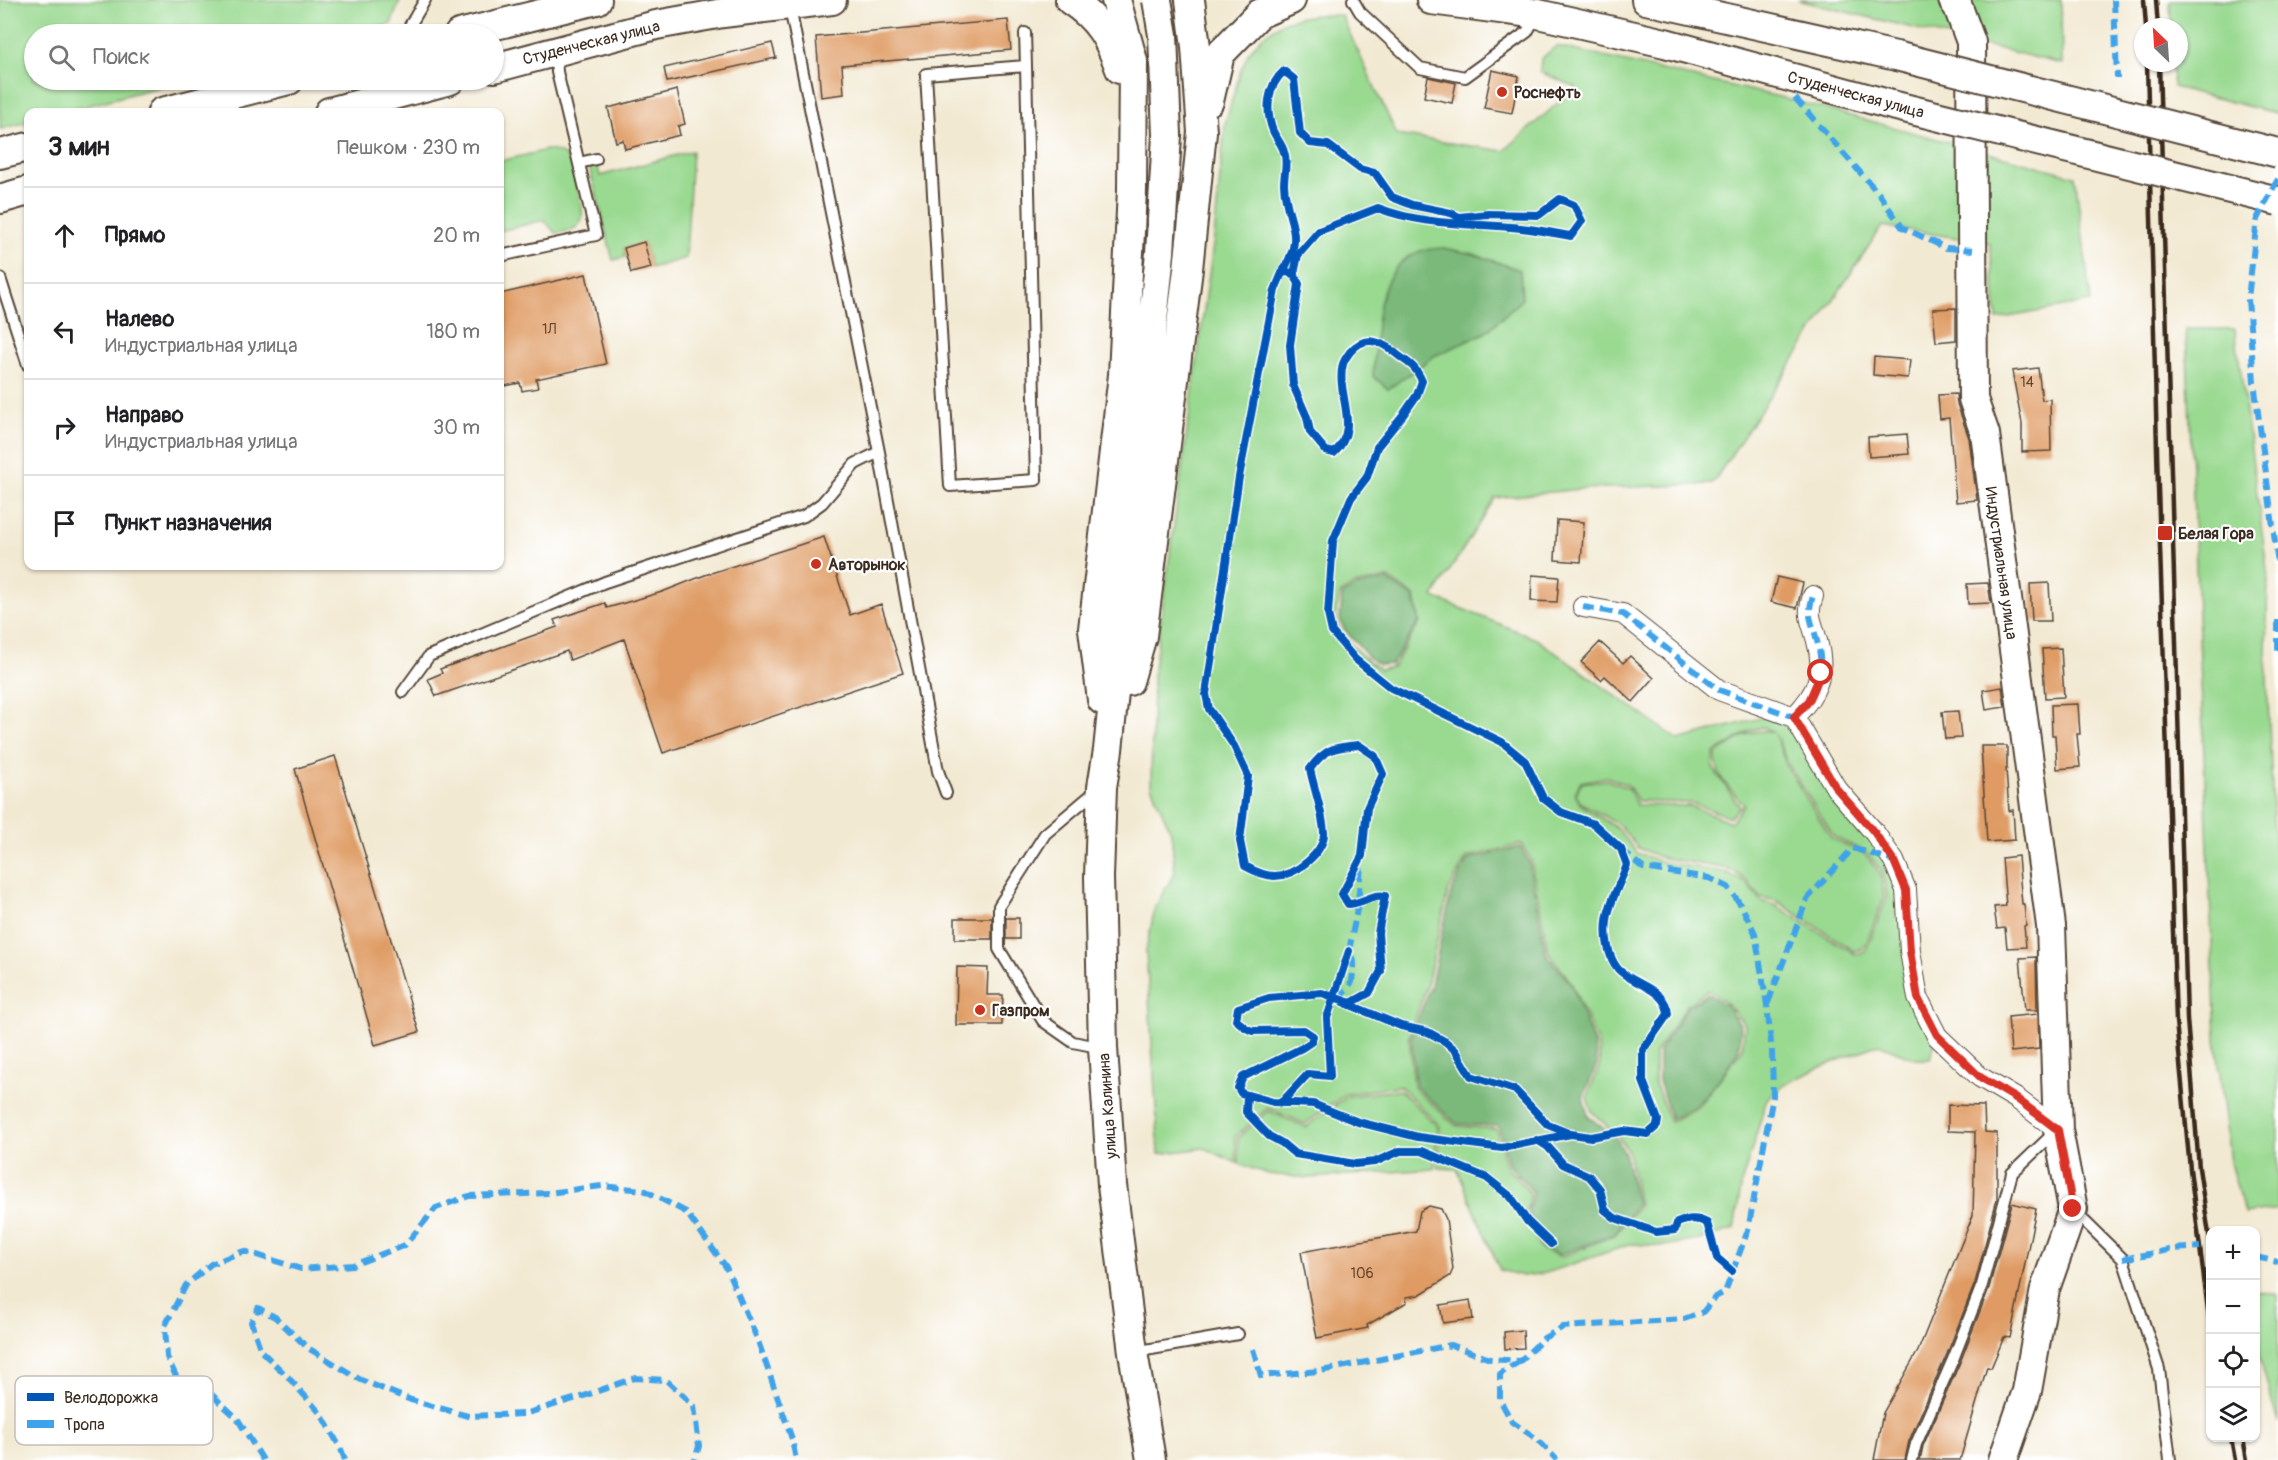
<!DOCTYPE html>
<html lang="ru">
<meta charset="utf-8">
<style>
body{margin:0;font-family:Pangolin,sans-serif;background:#f6f6f6;color:#202124}
.controls{position:absolute;right:18px;bottom:18px;display:grid;overflow:hidden;border-radius:12px;box-shadow:0 2px 4px #0004}
.controls button{width:54px;height:54px;display:grid;place-items:center;padding:0;border:0;border-bottom:2px solid #e0e0e0;background:#fff;color:#202124;font:30px sans-serif}
.compass{position:absolute;left:2134px;top:18px;width:54px;height:54px;border-radius:50%;background:#fff;box-shadow:0 2px 4px #0004;rotate:335deg}
.stop{position:absolute;width:18px;height:18px;margin:-14px;border:4px solid #d93025;border-radius:50%;background:#fff}
.stop.end{background:#d93025;border-color:#fff;box-shadow:0 2px 6px #0008}
.list{margin:0;padding:0;list-style:none}
h2{display:flex;justify-content:space-between;align-items:center;height:78px;margin:0;padding:0 24px;font-size:26px}
h2 small{font-size:20px;font-weight:400;color:#757577}
.list li{display:grid;grid-template-columns:39px 1fr auto;gap:18px;align-items:center;box-sizing:border-box;height:96px;padding:0 24px;border-top:2px solid #e0e0e0}
.list b{display:block;font-size:22px;white-space:nowrap}
.list p{margin:0;font-size:20px;white-space:nowrap;color:#757577}
.list em{font-size:20px;font-style:normal;color:#757577}
.icon{flex:none;width:33px;height:33px;fill:none;stroke:currentColor;stroke-width:2;stroke-linecap:round;stroke-linejoin:round}
.map{position:relative;flex:none;width:2278px;height:1460px;overflow:hidden}
.search{position:absolute;background:#fff;box-shadow:0 2px 4px #0004;left:24px;top:24px;width:480px;height:66px;display:flex;align-items:center;gap:15px;box-sizing:border-box;padding:0 21px;border-radius:33px;color:#757577;font-size:22px}
.panel{position:absolute;background:#fff;box-shadow:0 2px 4px #0004;left:24px;top:108px;width:480px;height:462px;border-radius:12px}
.map>svg:first-child{display:block}
.green{fill:#99d990;stroke:#6a8257;stroke-width:1.5;fill-rule:evenodd}
.forest{fill:#7ab97a;stroke:#5a724c;stroke-width:1.5}
.building{fill:#df9b63}
.lines{fill:none;stroke-linecap:round;stroke-linejoin:round}
.lane-casing{stroke:#564739;stroke-width:14}
.street-casing{stroke:#564739;stroke-width:22}
.secondary-casing{stroke:#564739;stroke-width:32}
.lane{stroke:#fff;stroke-width:10}
.street{stroke:#fff;stroke-width:20}
.secondary{stroke:#fff;stroke-width:28}
.rail{stroke:#3b2a1e;stroke-width:4.5}
.secondary-bridge-casing{stroke:#564739;stroke-width:32;stroke-linecap:butt}
.secondary-bridge{stroke:#fff;stroke-width:28}
.quiet{stroke:#3fa3ea;stroke-width:6;stroke-dasharray:12 6;stroke-linecap:butt}
.cycleway-casing{stroke:#fff;stroke-width:11}
.cycleway{stroke:#0057b8;stroke-width:8}
.route{stroke:#d93025;stroke-width:8}
.poi-dot{fill:#c8321e;stroke:#fff;stroke-width:2}
.labels{text-anchor:middle;stroke-width:4.5;stroke-linejoin:round;paint-order:stroke}
.number-label{font-size:14px;fill:#64462f}
.street-label{font-size:16px;fill:#3b2a1e;stroke:#fff}
.poi-label{font-size:16px;font-weight:bold;fill:#3b2a1e;stroke:#fff;text-anchor:start}
.key{fill:#fff;stroke:#c4bfbc;stroke-width:1.5}
.key-label{font-size:16px;fill:#3b2a1e}
</style>
<div class="map">
<svg width="2278" height="1460" viewBox="0 0 2278 1460">
<rect width="100%" height="100%" fill="#fff"/>
<filter id="ink" filterUnits="userSpaceOnUse"><feTurbulence type="fractalNoise" baseFrequency=".0167" numOctaves="2"/><feDisplacementMap in="SourceGraphic" scale="12" xChannelSelector="R" yChannelSelector="G"/><feConvolveMatrix kernelMatrix="1 2 1 2 8 2 1 2 1" color-interpolation-filters="sRGB"/></filter>
<filter id="wash" filterUnits="userSpaceOnUse"><feTurbulence type="fractalNoise" baseFrequency=".008" numOctaves="4" result="noise"/><feDisplacementMap in="SourceGraphic" scale="24" xChannelSelector="R" yChannelSelector="G"/><feGaussianBlur stdDeviation="1.35" result="paint"/><feColorMatrix in="noise" values="0 0 0 0 0 0 0 0 0 0 0 0 0 0 0 0 0 1.4 0 .05"/><feComposite in="paint" operator="in"/></filter>
<g filter="url(#wash)">
<rect width="100%" height="100%" fill="#f2e9d2"/>
<!-- green -->
<path class="green" d="M0,0h400l-9,24 -39,10h-318v46h151l-122,32h-35v10l-28,7z
M1797,0h264l1,64z
M2170,0h108v114l-105,-27 -1,-24h7v-36h-8z
M1316,15h25l56,120 107,16 72,-64 -36,-15 1,-13 15,-13 228,52 291,78 16,126 -94,17 -7,-76 -108,-17 -170,258 -132,5 -85,9 -62,99 103,42 142,101 90,-24 26,6 98,141 43,178 -5,18h-15l-36,-15 -58,23 -36,17 -18,15 -25,82 -8,48 -35,11 -35,6 -33,-2 -85,29 -23,3 -23,-6 -43,-101 -19,-1 2,-42 -40,-40 -54,8 -41,30 -37,-16 -33,29 2,26 -33,-15 -45,6 -13,-203 9,-44 20,-35 -4,-40 -20,-46 2,-110 61,-438 11,-114 16,-54 8,-18 14,-16 17,-12 16,-6zM1443,248l30,6 47,16 2,29 -37,34 -51,23 -46,33 -15,-13zM1388,578l27,18 5,26 -26,44 -14,4c-14,-9 -42,-34 -44,-52 -1,-7 3,-17 4,-24l13,-9zM1762,727l12,5c-25,-5 -37,9 -58,22 -2,22 15,36 28,51l-13,17 -41,-16 -53,-1 -9,-17 -21,-8 -26,3 -5,11 4,8 39,23 19,23 25,10 67,11 17,12 13,16 17,4 77,50 8,-2 5,-7 17,-45 -4,-24 -16,-20 -32,-14 -46,-74 -11,-31 13,30 46,73 32,15 16,19 5,26 -18,46 -5,9 -9,2 -80,-49 -14,-4 -15,-18 -18,-10 -65,-11 -26,-9 -19,-24 -38,-25 -5,-10 5,-12 27,-5 21,8 10,16 53,2 39,14 10,-10 -27,-39 1,-15 36,-22zM1521,844l10,16 17,92 23,30 27,62 2,20 -13,34 5,14 26,24 10,15 11,54 -24,30 -53,22 -22,-8 -14,-38 5,-17 -24,-27 -11,-38 -40,-3 -42,-38 -5,-51 18,-52 21,-93 18,-34zM1708,990l19,13 18,22 -3,25 -44,57 -28,15 -15,-39v-30l32,-48z
M547,150c7,1 16,2 21,9 6,7 7,18 9,27 6,26 14,44 -21,47l-12,-13 -44,11v-70z
M692,151l-6,107 -35,10 -7,-25 -20,5 2,9 -13,3 -24,-94 8,-2 3,12z
M2186,329h49l33,248 -2,77 9,203 3,17v335l-33,5 -15,-51 -14,-124z
M1400,1090l38,37 -4,42 -127,9 -39,-4 -29,-10 -1,-26 30,-27 38,16 42,-31z
M2256,1291l22,4v128l-22,-78z"/>
<!-- forest -->
<path class="forest" d="M1443,248l30,6 47,16 2,29 -37,34 -51,23 -46,33 -15,-13c4,-40 -1,-103 42,-123 8,-4 19,-4 28,-5z
M1387,580l27,17 5,25 -27,42 -13,1 -10,-7 -25,-29 -4,-10 2,-24 12,-8z
M1520,847l9,15 17,92 25,30 24,62 2,18 -14,34 5,18 27,21 9,15 13,52 -23,30 -54,21 -19,-8 -13,-37 6,-17 -25,-28 -11,-39 -41,-2 -41,-37 -5,-50 20,-52 20,-92 16,-33z
M1708,994l18,11 15,21 -2,24 -19,28 -24,28 -25,13 -12,-38v-30l29,-45z"/>
<g id="blocks">
<!-- building -->
<path class="building" d="M1008,20l3,30 -169,15 2,29 -23,3 -5,-60z
M772,43l4,15 -109,24 -3,-14z
M1492,70l27,6 -7,37 -28,-5z
M1428,77l28,6 -4,20 -28,-6z
M677,90l8,34 -7,2 2,9 -55,14 -2,-9 -7,2 -8,-34z
M644,242l7,26 -20,5 -7,-25z
M586,274l20,90 -70,15 2,9 -16,3 -2,-8 -20,4v-93z
M1956,308v32l-20,2 -3,-33z
M1874,357l36,3 -2,18 -35,-3z
M2038,368l4,32 8,-1 1,52 -29,1v-29l-10,-52z
M1956,394l1,10 12,34 8,62 -21,2 -7,-84 -9,1 -2,-24z
M1907,434l2,20 -40,3 -1,-20z
M1557,520l27,2 -3,40 -26,-2z
M824,537l26,78 31,-11 22,69 -240,80 -39,-114 -54,21 -3,-9 -131,45 -8,-17 14,-6 -2,-4 117,-42 -3,-7 51,-17 2,5 55,-16 43,-17z
M1532,575l27,2 -2,25 -26,-1z
M1777,577l26,6 -6,25 -26,-6z
M1988,583l3,20 -23,1 -1,-20z
M2049,583l2,38h-19l-2,-37z
M1600,642l23,21 7,-7 24,22 -21,24 -28,-26 -4,4 -20,-18z
M2061,648l3,49 -19,1 -3,-49z
M2002,687l3,20 -19,3 -3,-20z
M2078,704l2,30h-3l3,33 -23,2 -2,-34h-3l-1,-30z
M1958,711l3,27 -16,1 -3,-27z
M1981,746h26v23h-1l3,42 4,-1 2,30 -28,2z
M335,756l84,276 -44,13 -80,-276z
M2018,856l4,48h2l2,21 -2,1 2,21 -19,1 -2,-20 -8,1 -3,-22 12,-1 -4,-48z
M955,918h37v21h-37z
M1006,918h13v21h-13z
M2036,957l1,53h-12l-5,-52z
M957,967l31,1 -1,27h16l-1,30h-46z
M2038,1014l1,35 -28,3 -3,-35z
M1948,1105l36,1 1,26 12,1v66l-22,84 -28,71 -38,87 -4,19h-31l9,-47 35,-62 55,-136 2,-83 -27,-1z
M2012,1203l24,6 -26,129 -6,-1 -13,31 -4,-1 -27,93h-40l3,-14 38,-86 28,-72z
M1429,1206l12,3 5,10 7,50 -3,7 -31,19 -13,2 1,5 -40,23 1,3 -51,10 -16,-86 115,-21 4,-20z
M1470,1300l3,19 -30,4 -3,-18z
M1523,1330l1,18 -19,1 -1,-17z"/>
</g>
</g>
<g filter="url(#ink)">
<use href="#blocks" fill-opacity="0" stroke="#564739" stroke-width="1.5"/>
<g class="lines">
<!-- lane casing -->
<g class="lane-casing">
<path id="lane" d="M1353,0l7,12 60,56 45,9 62,-45 9,-16
M790,8l89,444 59,319 8,22
M1025,33l1,33 10,414 -86,6 -24,-412 100,-8
M405,34l20,-34
M579,163l17,-4
M500,256l96,-21 -39,-163 -1,-18
M0,278l28,87
M403,692l26,-36 176,-74 199,-66 18,-13 33,-39 24,-12
M1097,790l-52,44 -46,72v43l44,72 30,21 30,6
M2075,1212l48,47 36,110 11,91
M1134,1352l104,-18
M1912,1460l4,-16 38,-87 28,-72 30,-112 42,-40"/>
</g>
<!-- street casing -->
<g class="street-casing">
<path id="street" d="M1583,607l40,7 96,76 75,27c23,-23 32,-44 23,-76 -5,-21 -11,-24 -4,-45
M1794,717l42,71 38,44 20,29 12,29 4,61 8,47 19,38 43,41 37,22 41,31"/>
</g>
<!-- secondary casing -->
<g class="secondary-casing">
<path id="secondary" d="M1070,0c29,19 39,38 50,69
M1431,0l107,14 127,29 223,61
M1646,0l250,56
M1953,0l5,7 13,35 2,357 12,35 66,492 7,204 15,79 -28,80 -18,102 -24,69
M459,34l138,-34
M494,68l162,-43 67,-12 109,-13
M1209,101l11,-47 39,-40 32,-14
M162,112l127,-32
M329,112l121,-32
M0,154l28,-7
M0,199l28,-8
M1129,681l13,-45 46,-367 14,-137 -6,-85 -6,-47
M1102,700l-9,-71 30,-254 9,-185 1,-129 -17,-61
M1151,1460l-18,-108 -21,-167 -9,-137 -4,-171 3,-90 6,-37 52,-497 7,-118"/>
</g>
<!-- lane -->
<use href="#lane" class="lane"/>
<!-- street -->
<use href="#street" class="street"/>
<!-- secondary -->
<use href="#secondary" class="secondary"/>
<!-- rail -->
<path class="rail" d="M2144,0l2,27
M2156,0l2,27
M2147,63l11,425 18,533 14,148 20,157
M2159,63l28,956 12,149 11,73
M2231,1438l4,22
M2243,1438l4,22"/>
<!-- secondary-bridge casing -->
<g class="secondary-bridge-casing">
<path id="secondary-bridge" d="M1157,0l6,35 4,100
M1896,56l382,97
M1888,104l390,97"/>
</g>
<!-- secondary-bridge -->
<use href="#secondary-bridge" class="secondary-bridge"/>
<!-- quiet -->
<path class="quiet" d="M2114,0l3,78
M1795,98l84,96 23,33 44,21 27,2
M2278,179l-21,40 -9,80 6,83 24,182
M1583,607l40,7 96,76 75,27c23,-23 32,-44 23,-76 -5,-21 -11,-24 -4,-45
M2278,620v35
M1338,999l14,-17 2,-20 -5,-11 9,-47 3,-39
M1768,1003l39,-104 46,-51 41,13
M2256,1257l22,5
M2123,1259l51,-10 26,-2
M1253,1349l8,27 60,-5 130,-26 39,14 30,2 24,-23 19,-11 121,-8 19,-7 12,-15 10,-5 23,-62 25,-134 -1,-44 -5,-47 -12,-72 -14,-28 -13,-18 -19,-9 -66,-10 -18,-15
M1520,1361l-20,13v26l12,22 25,17 20,21
M263,1460l-26,-42 -25,-23 -31,-8 -14,-30 -2,-31 21,-41 25,-21 33,-13 57,18 52,-4 52,-20 31,-37 33,-12 79,-3 54,-7 42,4 42,22 40,55 32,74 34,98 4,21
M345,1460l-4,-11 -20,-35 -33,-37 -27,-26 -10,-29 7,-14 17,9 33,31 53,32 50,20 57,16 56,-2 60,-18 51,-18 31,2 28,26 5,40 -4,14"/>
<!-- cycleway casing -->
<g class="cycleway-casing">
<path id="cycleway" d="M1288,272l6,2 5,10 -9,61 3,40 14,32 3,15 16,19 8,2c28,-26 1,-59 9,-89 1,-4 5,-9 7,-12 14,-17 29,-12 44,0 14,12 20,11 28,29l-5,14 -14,20 -26,32 -10,30 -16,21 -18,43 -5,73 4,18 23,27 36,29 111,54 23,19 18,37 18,14 33,12 27,25 6,16c-6,16 -19,40 -20,56 -2,16 1,36 11,48 15,16 48,19 50,45l-25,36v31l15,39 -1,6 -9,8 -24,-3 -33,6 -20,-3 -69,14 -84,-11 -60,-15 -45,-18 -40,-2 -32,-9 -3,-5 5,-11 59,-29 9,-6 2,-6 -9,-6 -52,1 -6,-3 -10,-8 2,-12 31,-10 53,-5 29,10 18,-10 12,-22 -3,-38 7,-37c-12,-3 -23,8 -37,8l-6,-10 20,-38 5,-48 16,-34 -8,-18 -16,-11c-24,2 -34,3 -49,24 4,20 13,43 14,64 0,20 -29,43 -49,43 -11,0 -21,-5 -30,-10l-5,-25 8,-65 -14,-30 -25,-37 -3,-15 33,-217 36,-187 7,-17z
M1282,273c25,-42 4,-48 2,-89 0,-10 4,-23 0,-32 -2,-8 -8,-14 -11,-21 -8,-20 -6,-45 11,-60l10,8 6,54 10,10 18,2 32,24 15,4 17,24 20,8 39,8 8,4 29,-3 51,1 21,-16 14,6 8,16 -11,15c-17,-3 -33,-6 -50,-8 -49,-5 -97,-2 -143,-20l-59,23 -21,24 -4,19
M1343,1002l58,24 27,6 18,10 10,9 15,25 44,14 33,35 20,8
M1247,1096l-1,16 23,24 13,7 13,11 60,10 20,-2 25,-11h22l65,27 24,19 16,24 24,23
M1281,1103l27,-29 22,2 -3,-58 22,-67
M1537,1140l11,7 15,17 26,12 11,13 5,21 10,8 41,14 19,-2 2,-7c11,-4 19,-6 30,0l10,35 15,13"/>
</g>
<!-- cycleway -->
<use href="#cycleway" class="cycleway"/>
</g>
</g>
<g class="lines" filter="url(#ink)">
<!-- route -->
<path class="route" d="M1821,673l-12,28 -15,16 42,71 38,44 20,29 12,29 4,61 8,47 19,37 43,42 37,22 41,31 15,79"/>
</g>
<!-- markers -->
<g class="poi-dot">
<circle cx="1502" cy="92" r="6"/>
<rect x="2157" y="525" width="16" height="16" rx="3"/>
<circle cx="816" cy="564" r="6"/>
<circle cx="980" cy="1010" r="6"/>
</g>
<g class="labels">
<!-- number labels -->
<g class="number-label">
<text x="549" y="334">1Л</text>
<text x="2027" y="387">14</text>
<text x="1362" y="1278">106</text>
</g>
<!-- street labels -->
<g class="street-label">
<text transform="translate(591 42) rotate(-14)" y="6">Студенческая улица</text>
<text transform="translate(1856 94) rotate(15)" y="6">Студенческая улица</text>
<text transform="translate(2002 563) rotate(82)" y="6">Индустриальная улица</text>
<text transform="translate(1107 1106) rotate(-94)" y="6">улица Калинина</text>
</g>
<!-- poi labels -->
<g class="poi-label">
<text x="1514" y="98">Роснефть</text>
<text x="2178" y="539">Белая Гора</text>
<text x="828" y="570">Авторынок</text>
<text x="992" y="1016">Газпром</text>
</g>
</g>
<!-- legend -->
<rect x="15" y="1376" width="198" height="69" rx="9" class="key"/>
<rect x="27" y="1393" width="27" height="8" fill="#0057b8"/>
<rect x="27" y="1420" width="27" height="8" fill="#3fa3ea"/>
<g class="key-label">
<text x="64" y="1403">Велодорожка</text>
<text x="64" y="1430">Тропа</text>
</g>
</svg>
<div class="controls">
<button>+</button>
<button>−</button>
<button><svg class="icon" aria-label="locate" viewBox="0 0 24 24"><circle cx="12" cy="12" r="6"/><path d="M12 2v4M12 18v4M2 12h4M18 12h4"/></svg></button>
<button><svg class="icon" aria-label="layers" viewBox="0 0 24 24"><path d="M12 4l9 5-9 5-9-5zM3 14l9 5 9-5"/></svg></button>
</div>
<svg class="compass" viewBox="-18 -18 36 36"><path d="M0-13l5 13h-10z" fill="#e53935"/><path d="M0 13l5-13h-10z" fill="#757577"/></svg>
<div class="stop" style="left:1821px;top:673px"></div>
<div class="stop end" style="left:2073px;top:1209px"></div>
<div class="search"><svg class="icon" aria-label="search" viewBox="0 0 24 24"><circle cx="10" cy="10" r="6"/><path d="M15 15l6 6"/></svg>Поиск</div>
<section class="panel">
<h2>3 мин<small>Пешком · 230 m</small></h2>
<ul class="list">
<li><svg class="icon" aria-label="ahead" viewBox="0 0 24 24"><path d="M12 20V5M6 11l6-6 6 6"/></svg><div><b>Прямо</b></div><em>20 m</em></li>
<li><svg class="icon" aria-label="left" viewBox="0 0 24 24"><path d="M17 20v-9H6M10 6l-5 5 5 5"/></svg><div><b>Налево</b><p>Индустриальная улица</p></div><em>180 m</em></li>
<li><svg class="icon" aria-label="right" viewBox="0 0 24 24"><path d="M7 20v-9h11M14 6l5 5-5 5"/></svg><div><b>Направо</b><p>Индустриальная улица</p></div><em>30 m</em></li>
<li><svg class="icon" aria-label="arrive" viewBox="0 0 24 24"><path d="M6 21V4h12l-3 4 3 4H6"/></svg><div><b>Пункт назначения</b></div></li>
</ul>
</section>
</div>
